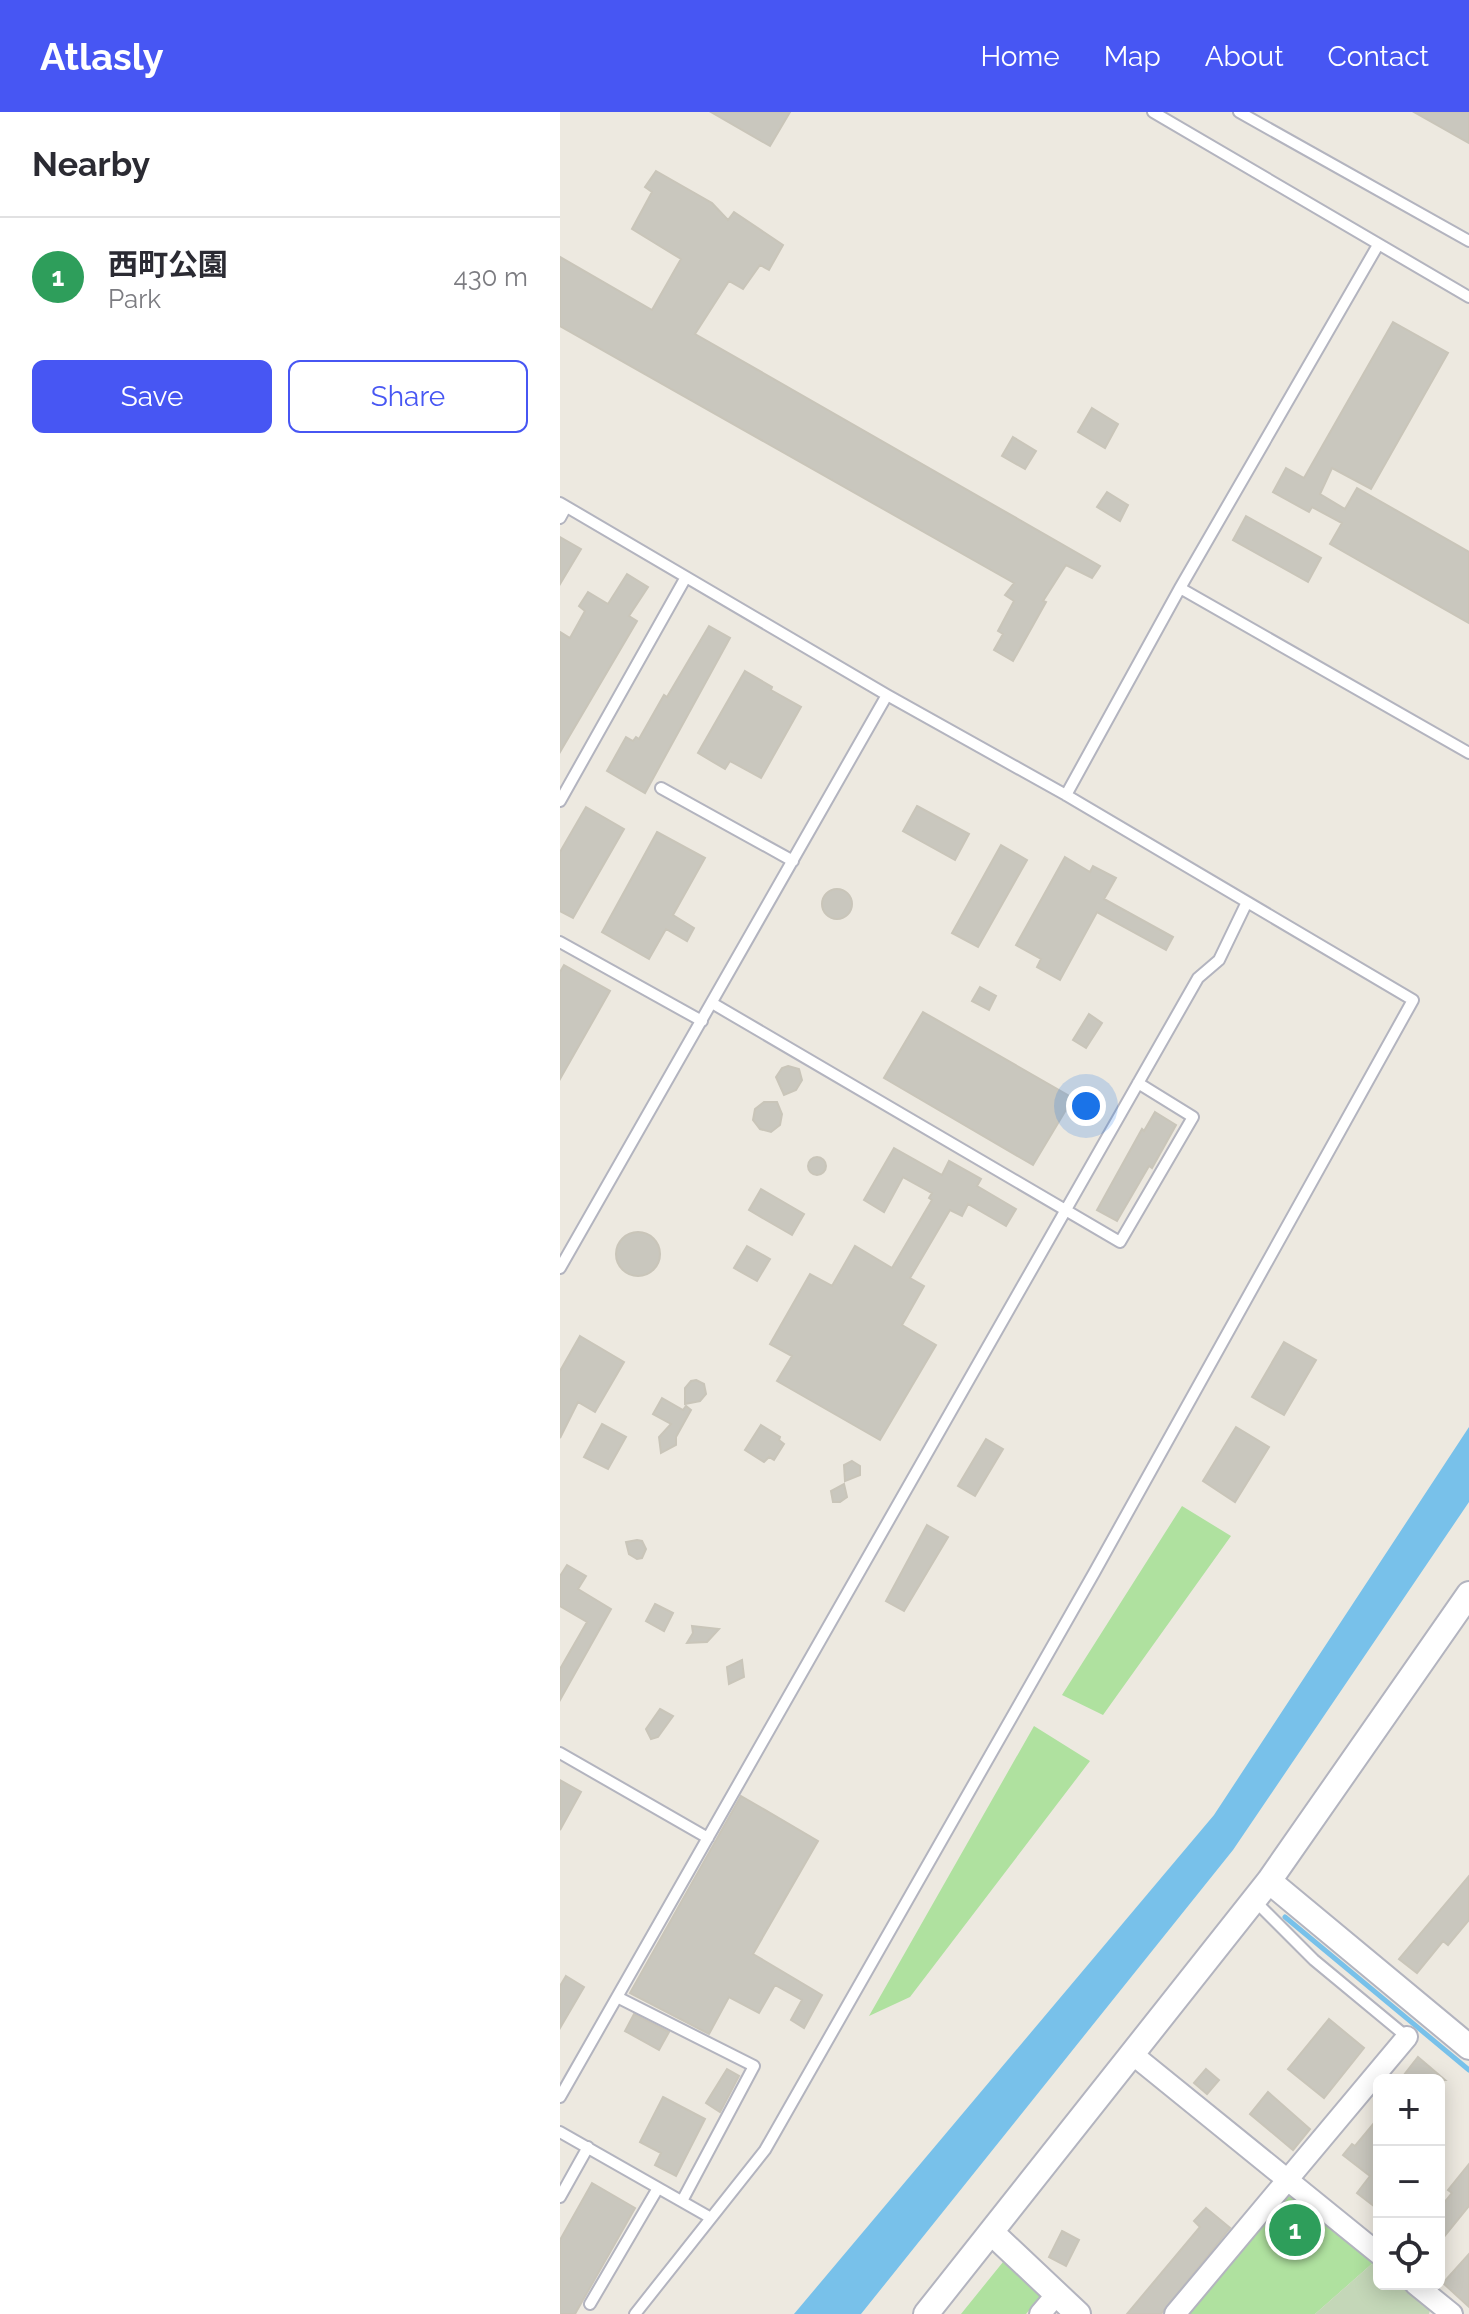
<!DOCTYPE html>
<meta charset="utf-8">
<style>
body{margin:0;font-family:Raleway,"Noto Sans JP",sans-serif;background:#f2f2f3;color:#2b2b33}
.controls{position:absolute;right:24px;bottom:24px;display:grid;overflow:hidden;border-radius:12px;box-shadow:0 4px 20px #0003}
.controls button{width:72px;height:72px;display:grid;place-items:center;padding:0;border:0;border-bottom:2px solid #e1e1e2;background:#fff;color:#2b2b33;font:40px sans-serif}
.you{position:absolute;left:526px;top:994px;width:28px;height:28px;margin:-20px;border:6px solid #fff;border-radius:50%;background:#1a73e8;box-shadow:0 0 0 12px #1a73e833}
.badge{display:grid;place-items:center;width:52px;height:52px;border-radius:50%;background:#4756f3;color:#fff;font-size:26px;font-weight:700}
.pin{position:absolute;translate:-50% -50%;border:4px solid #fff;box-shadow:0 2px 8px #0006}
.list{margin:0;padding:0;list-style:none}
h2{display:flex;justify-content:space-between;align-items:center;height:104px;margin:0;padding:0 32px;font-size:34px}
h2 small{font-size:26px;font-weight:400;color:#7c7c81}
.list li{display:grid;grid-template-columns:52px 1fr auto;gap:24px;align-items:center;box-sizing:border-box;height:120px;padding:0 32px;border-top:2px solid #e1e1e2}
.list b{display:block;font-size:30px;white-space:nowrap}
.list p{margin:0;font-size:26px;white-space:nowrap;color:#7c7c81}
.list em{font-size:26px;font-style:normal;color:#7c7c81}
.actions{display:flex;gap:16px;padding:24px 32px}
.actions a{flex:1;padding:18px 0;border:2px solid #4756f3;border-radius:12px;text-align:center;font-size:28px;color:#4756f3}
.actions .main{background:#4756f3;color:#fff}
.icon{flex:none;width:44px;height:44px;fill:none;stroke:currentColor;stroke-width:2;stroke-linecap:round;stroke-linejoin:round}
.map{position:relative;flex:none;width:909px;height:2202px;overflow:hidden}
header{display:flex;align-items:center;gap:48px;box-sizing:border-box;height:112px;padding:0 40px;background:#4756f3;color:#fff}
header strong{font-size:38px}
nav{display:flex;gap:44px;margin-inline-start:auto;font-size:28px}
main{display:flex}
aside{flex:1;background:#fff}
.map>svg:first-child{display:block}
.green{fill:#afe19f}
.cemetery{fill:#c4d7b8}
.water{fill:#78c1ea}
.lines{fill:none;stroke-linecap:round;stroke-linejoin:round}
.stream{stroke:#78c1ea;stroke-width:5}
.building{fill:#c9c7be;stroke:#c9c5b9;stroke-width:2}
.service-casing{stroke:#b3b4bf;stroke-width:14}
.minor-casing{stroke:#b3b4bf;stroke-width:24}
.tertiary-casing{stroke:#b3b4bf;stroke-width:28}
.service{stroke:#fff;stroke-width:10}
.minor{stroke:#fff;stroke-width:20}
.tertiary{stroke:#fff;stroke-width:24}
</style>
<header>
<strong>Atlasly</strong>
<nav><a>Home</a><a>Map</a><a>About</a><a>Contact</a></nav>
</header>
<main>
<aside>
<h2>Nearby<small></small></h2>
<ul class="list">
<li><span class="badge" style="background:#2e9e5b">1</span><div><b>西町公園</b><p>Park</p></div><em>430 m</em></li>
</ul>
<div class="actions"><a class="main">Save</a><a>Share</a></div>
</aside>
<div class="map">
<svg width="909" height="2202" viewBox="0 0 909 2202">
<rect width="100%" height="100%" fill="#ede9e0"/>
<!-- green -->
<path class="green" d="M622,1394l49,30 -128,179 -41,-20z
M474,1614l56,35 -180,236 -41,19z
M724,2084l11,1 79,65 -59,52h-128z
M443,2150l39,33 -16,19h-65z"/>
<!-- cemetery -->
<path class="cemetery" d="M814,2150l5,4v18h23l29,22 -2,8h-114z"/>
<!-- water -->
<path class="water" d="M909,1315v75l-236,348 -372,464h-67l420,-499z"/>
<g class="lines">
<!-- stream -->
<path class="stream" d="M725,1805l184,153"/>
</g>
<!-- building -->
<path class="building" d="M151,0h79l-20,34z
M854,0h55v31z
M96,59l56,32 16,17 6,-8 49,33 -14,25 -9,-5 -17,24 -14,-8 -34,53 405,232 -8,12 -26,-13 -23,36 3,1 -33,59 -19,-11 9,-16 -5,-3 16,-30 -9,-6 9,-12 -454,-257v-69l92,53 29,-51 -49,-30 20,-37 -7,-5z
M833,210l55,31 -77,136 -39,-21 -12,26 25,15 12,-21 112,64v71l-139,-79 12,-21 -30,-16 -3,5 -36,-20 13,-24 18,10z
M532,296l26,16 -13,24 -27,-16z
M453,325l23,14 -11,18 -23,-13z
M547,380l21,13 -8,16 -23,-14z
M686,404l75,42 -13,24 -75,-42z
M0,425l21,12 -21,35z
M67,462l21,13 -19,29 8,5 -77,131v-120l10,6 15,-27 -6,-5 9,-14 20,12z
M149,514l21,12 -85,155 -38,-22 19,-34 7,4 3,-4 3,2 25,-44 3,2z
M185,559l27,16 -1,3 30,17 -40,71 -31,-17 -5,8 -27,-16z
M357,694l52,28 -14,26 -52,-29z
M26,695l38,22 -51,89 -13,-7v-59z
M97,720l48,26 -32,57 21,13 -7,13 -21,-12 -17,30 -47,-27z
M441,733l26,15 -49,87 -26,-14z
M505,745l25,15 3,-6 23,12 -12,21 69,38 -7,13 -69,-38 -37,68 -23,-13 4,-8 -25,-14z
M262 792a15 15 0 1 1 30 0a15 15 0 1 1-30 0Z
M4,853l46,26 -50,88v-107z
M420,875l16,9 -7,14 -17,-9z
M363,900l150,86 -40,67 -149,-87z
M529,902l13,9 -16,25 -13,-8z
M228,954l11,3 3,11 -6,10 -12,5 -8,-18 6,-9z
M204,990h13l5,12 -2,11 -9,7 -11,-3 -7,-9 2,-11z
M595,1000l21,13 -24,43 -3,-2 -32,55 -20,-11 45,-81 2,2z
M334,1036l48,27 7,-14 32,18 -4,7 39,23 -10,17 -38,-22 -6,12 -12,-6 -40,68 14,8 -22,39 34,20 -56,95 -103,-59 15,-25 -22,-12 40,-70 22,12 23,-40 37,22 40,-68 -3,-2 3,-5 -29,-16 -19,35 -20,-12z
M248 1054a9 9 0 1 1 18 0a9 9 0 1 1-18 0Z
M201,1077l43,25 -12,21 -43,-25z
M56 1142a22 22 0 1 1 44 0a22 22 0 1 1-44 0Z
M187,1134l23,13 -13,22 -23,-13z
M20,1224l44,26 -29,50 -17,-10 -18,36v-67z
M724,1230l32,18 -32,55 -32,-18z
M136,1268l8,4 2,10 -6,7 -15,3v-16l6,-7z
M102,1286l21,12 3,-4 5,4 -15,27v8l-15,8 -2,-16 12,-13 -18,-10z
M42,1312l24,13 -18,32 -24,-12z
M201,1313l19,12 -1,3 5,4 -10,16 -5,-3 -5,5 -19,-12z
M676,1315l33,20 -34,55 -32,-21z
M426,1327l17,10 -28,47 -17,-10z
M292,1349l8,5v9l-15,6 -1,-16z
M284,1372l3,13 -7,5h-7l-2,-11z
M367,1413l21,12 -44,74 -18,-10z
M77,1428l5,1 4,8 -4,9 -5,1 -8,-5 -3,-12z
M7,1453l19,11 -8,13 33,20 -51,91v-31l27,-47 -27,-16v-30z
M95,1492l18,9 -9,18 -18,-10z
M132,1514l27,3 -12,13 -20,1 6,-10z
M182,1548l2,17 -15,7 -2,-17z
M100,1597l13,7 -15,21 -7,2 -5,-10z
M0,1668l21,12 -21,38z
M181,1684l77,45 -65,113 69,41 -18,33 -13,-8 11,-20 -27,-15 -16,28 -30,-16 -20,37 -79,-41z
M909,1764v44l-21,25 -5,-4 -26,32 -18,-14z
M6,1864l18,11 -24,41v-42z
M74,1902l35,18 -10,18 -34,-19z
M769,1907l35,29 -40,50 -36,-29z
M858,1945l27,23h-45z
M167,1957l12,7 -19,36 -14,-9z
M646,1957l13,11 -12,14 -13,-11z
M708,1980l42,37 -17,21 -43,-36z
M103,1985l42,22 -29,57 -21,-11 6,-12 -21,-11z
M819,2005v93l-22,-17 13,-17 -27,-21 9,-11 3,2z
M909,2052v42l-30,37v-34l13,-16 -4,-3z
M32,2071l43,25 -60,106h-15v-74z
M646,2096l24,20 -69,86h-34l73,-87 -6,-6z
M502,2119l17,9 -13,26 -17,-9z
M909,2142v53l-26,-24z"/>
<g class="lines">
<!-- service casing -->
<g class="service-casing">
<path id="service" d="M593,0l316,185
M679,0l230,129
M0,391l327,192 179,100 347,205 -319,573 -329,577 -130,164
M0,406l6,-11
M620,476l289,165
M101,676l132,73
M506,683l114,-207 198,-343
M0,689l126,-224
M0,830l142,79
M152,891l408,239 73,-125 -55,-34
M0,1156l327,-573
M0,1641l148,85
M695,1789l59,59 93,77
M57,1885l137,69 -72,135
M0,1985l638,-1119 21,-18 28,-58
M0,2020l151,86
M0,2085l28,-50
M30,2192l68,-116"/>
</g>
<!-- minor casing -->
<g class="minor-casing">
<path id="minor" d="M571,1941l248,201
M855,2172l37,30
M480,2202l17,-20
M615,2202l232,-277"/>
</g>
<!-- tertiary casing -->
<g class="tertiary-casing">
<path id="tertiary" d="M709,1769l200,166
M431,2120l87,82
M366,2202l343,-433 200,-287"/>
</g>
<!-- service -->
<use href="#service" class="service"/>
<!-- minor -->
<use href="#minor" class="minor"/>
<!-- tertiary -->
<use href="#tertiary" class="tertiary"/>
</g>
</svg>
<div class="controls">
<button>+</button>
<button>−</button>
<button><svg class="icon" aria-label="locate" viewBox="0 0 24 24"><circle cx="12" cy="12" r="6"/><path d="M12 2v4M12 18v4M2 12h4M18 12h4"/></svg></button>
</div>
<div class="you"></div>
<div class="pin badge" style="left:735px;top:2118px;background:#2e9e5b">1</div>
</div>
</main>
